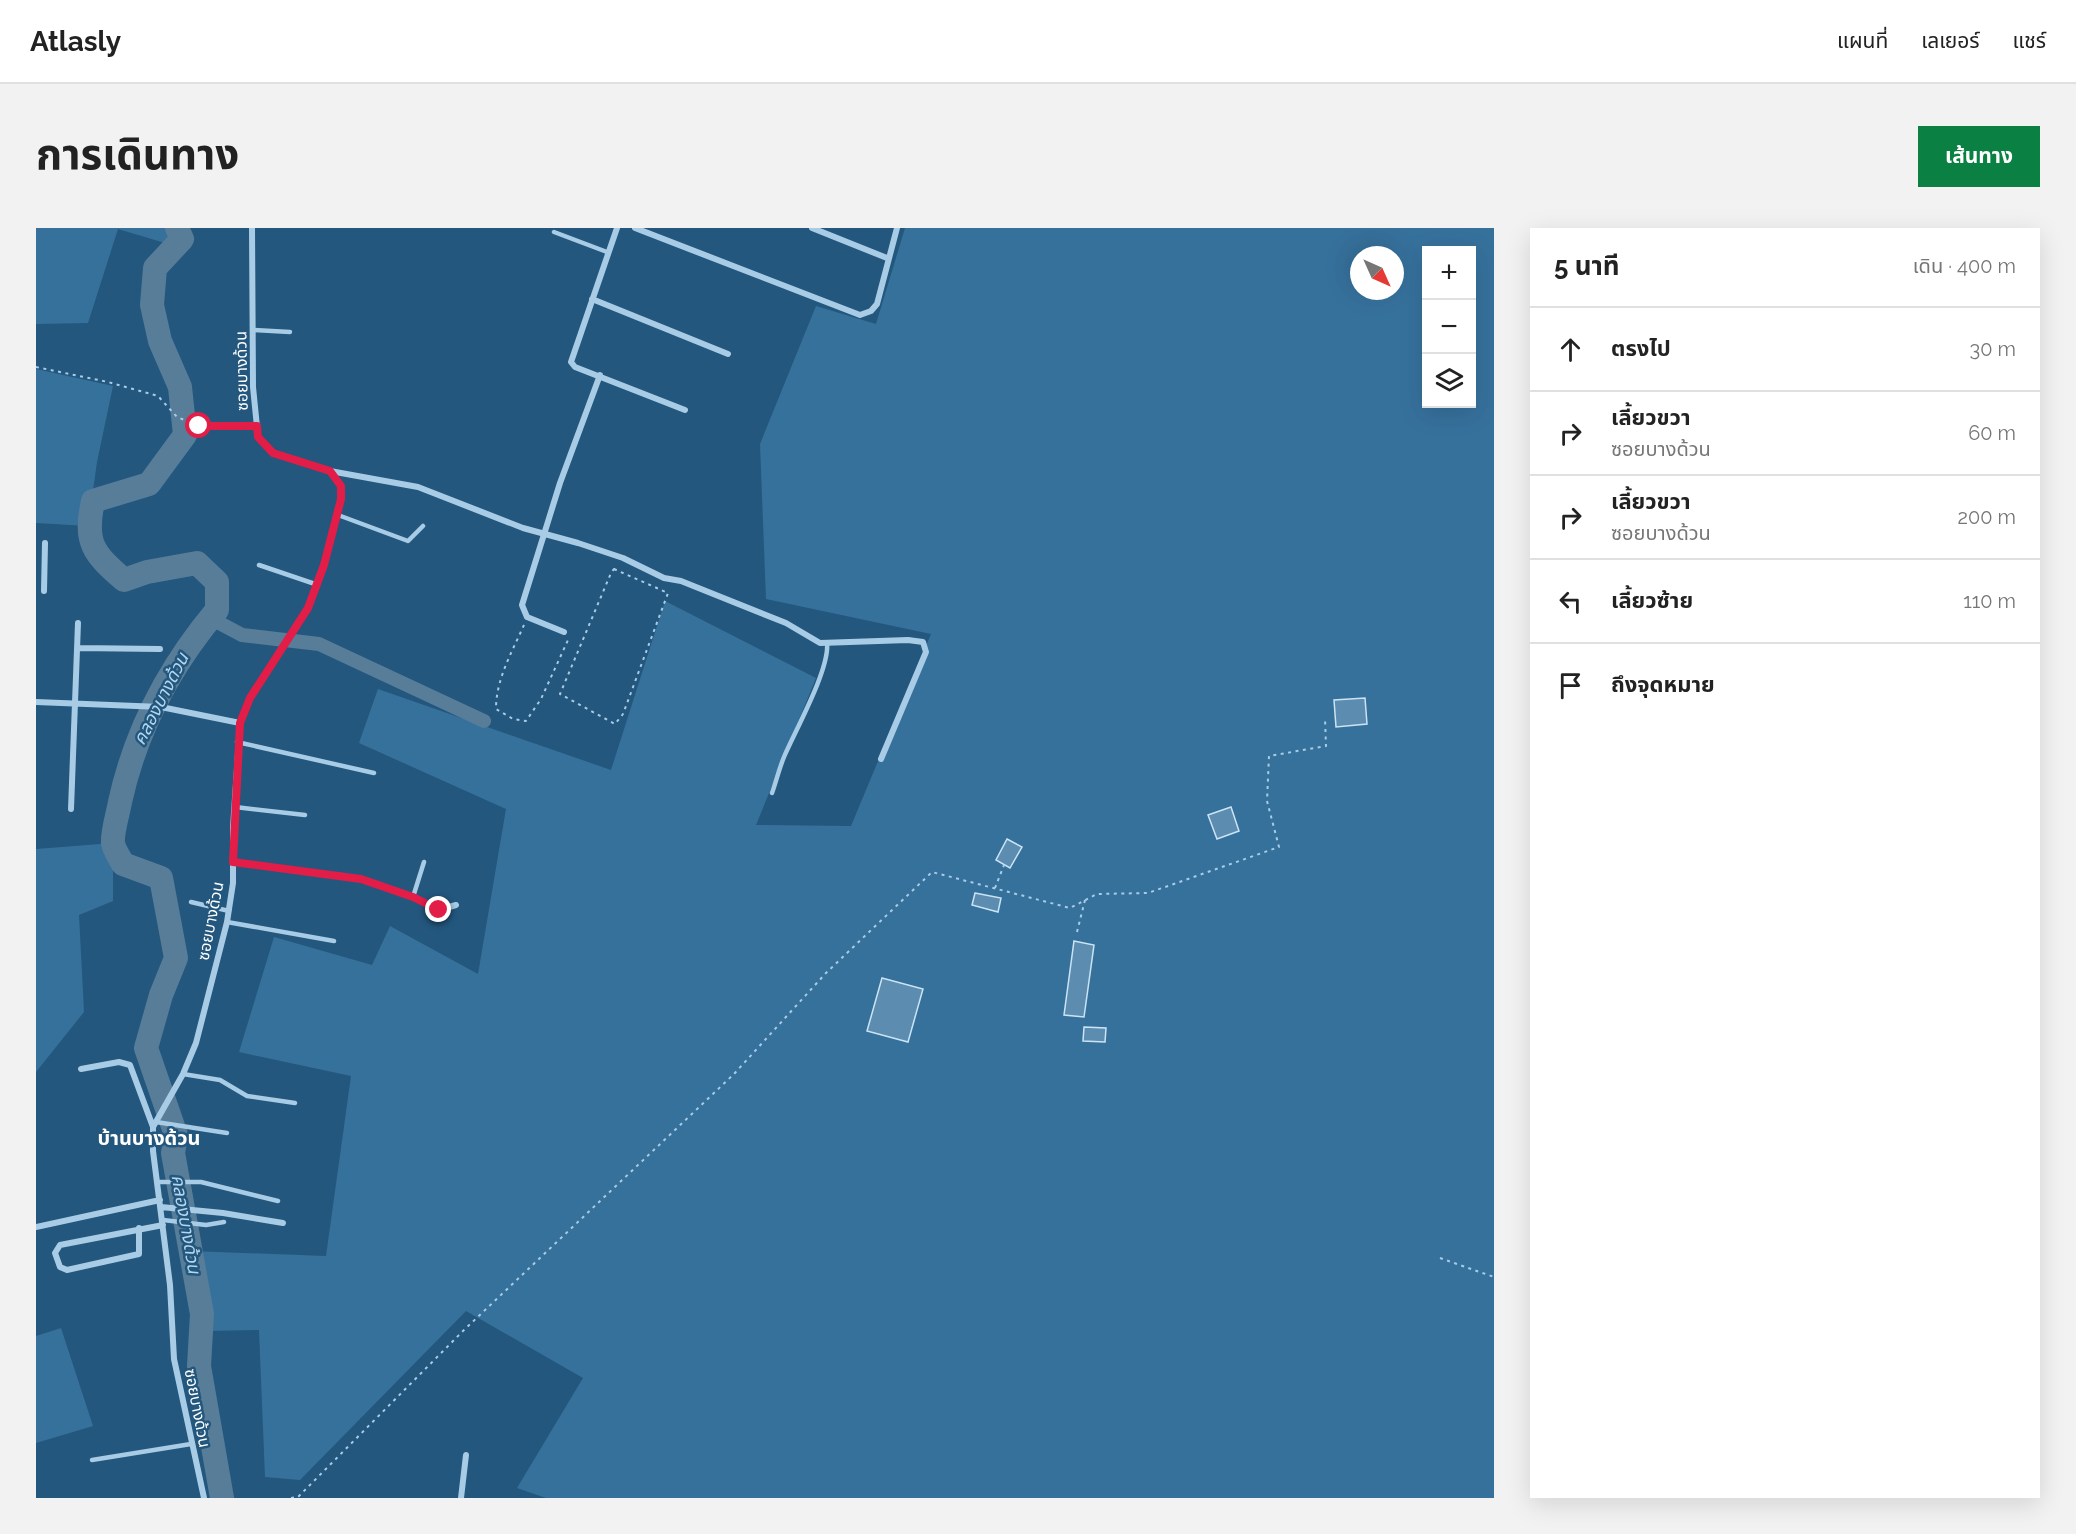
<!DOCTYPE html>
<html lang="th">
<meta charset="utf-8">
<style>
body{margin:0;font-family:Raleway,"Noto Sans Thai",sans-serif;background:#f2f2f2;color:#222}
.controls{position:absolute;right:18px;top:18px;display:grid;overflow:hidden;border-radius:0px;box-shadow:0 6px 24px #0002}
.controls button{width:54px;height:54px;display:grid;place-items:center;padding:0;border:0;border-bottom:2px solid #e0e0e0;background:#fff;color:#222;font:30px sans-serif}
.compass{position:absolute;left:1314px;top:18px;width:54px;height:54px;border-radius:50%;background:#fff;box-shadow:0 6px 24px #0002;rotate:135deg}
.stop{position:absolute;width:18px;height:18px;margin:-14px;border:4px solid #e11d48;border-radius:50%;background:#fff}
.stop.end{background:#e11d48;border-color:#fff;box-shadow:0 2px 6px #0008}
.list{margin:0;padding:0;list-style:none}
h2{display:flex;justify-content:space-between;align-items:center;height:78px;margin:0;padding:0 24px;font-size:26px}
h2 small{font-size:20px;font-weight:400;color:#767676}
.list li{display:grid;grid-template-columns:39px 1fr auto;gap:18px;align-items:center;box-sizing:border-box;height:84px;padding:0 24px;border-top:2px solid #e0e0e0}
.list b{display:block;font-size:22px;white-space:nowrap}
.list p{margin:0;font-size:20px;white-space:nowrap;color:#767676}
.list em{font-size:20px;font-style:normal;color:#767676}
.icon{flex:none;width:33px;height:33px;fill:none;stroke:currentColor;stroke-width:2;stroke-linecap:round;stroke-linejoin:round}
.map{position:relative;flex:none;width:1458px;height:1270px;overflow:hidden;border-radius:0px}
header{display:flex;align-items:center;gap:36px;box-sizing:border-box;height:84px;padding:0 30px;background:#fff;border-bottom:2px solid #e0e0e0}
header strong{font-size:28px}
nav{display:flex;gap:33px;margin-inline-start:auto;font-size:21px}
.intro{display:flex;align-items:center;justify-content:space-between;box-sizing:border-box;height:144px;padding:0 36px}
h1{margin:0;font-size:42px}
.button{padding:15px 27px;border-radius:0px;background:#0b8043;color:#fff;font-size:21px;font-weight:700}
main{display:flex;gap:36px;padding:0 36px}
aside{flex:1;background:#fff;border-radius:0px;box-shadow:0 6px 24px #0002}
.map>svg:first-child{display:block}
.green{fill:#36719c;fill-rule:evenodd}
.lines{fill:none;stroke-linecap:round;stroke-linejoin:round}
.canal{stroke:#587d99;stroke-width:14}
.river{stroke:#587d99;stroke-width:24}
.building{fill:#5c8caf;stroke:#cbe4f5;stroke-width:1.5}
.path{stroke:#a8cce6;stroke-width:2;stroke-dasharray:3 4.5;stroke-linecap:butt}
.lane{stroke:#a8cce6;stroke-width:4.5}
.street{stroke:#a8cce6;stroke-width:6}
.route{stroke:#e11d48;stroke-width:8}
.labels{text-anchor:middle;stroke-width:5;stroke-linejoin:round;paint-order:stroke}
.street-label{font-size:16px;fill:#fff;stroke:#23577e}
.water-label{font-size:18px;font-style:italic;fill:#b3d6ee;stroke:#23577e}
.quarter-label{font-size:20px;font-weight:bold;fill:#fff;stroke:#23577e}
</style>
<header>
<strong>Atlasly</strong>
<nav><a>แผนที่</a><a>เลเยอร์</a><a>แชร์</a></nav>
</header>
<div class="intro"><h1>การเดินทาง</h1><a class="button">เส้นทาง</a></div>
<main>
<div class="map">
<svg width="1458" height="1270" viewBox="0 0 1458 1270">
<rect width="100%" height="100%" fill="#23577e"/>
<!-- green -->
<path class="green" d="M0,0h141l-12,15 -47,-14 -30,94 -52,1z
M869,0h589v1270h-948l-29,-10 66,-110 -117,-67 -166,169 -35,-3 -6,-147 -51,1 -16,-80 134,5 25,-180 -112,-24 35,-115 98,28 18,-39 88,48 28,-165 -147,-66 19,-54 233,81 54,-169 151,77 -60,147 95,1 80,-192 -165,-35 -6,-155 56,-138 60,18zM1390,22h46v154h-46zM1323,27h36v36h-36z
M0,141l77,17 -16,76 -9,64 -52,-3z
M77,615v58l-34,14 5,97 -48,60v-223z
M25,1100l32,98 -57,17v-107z"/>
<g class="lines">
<!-- canal -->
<path class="canal" d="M174,390l32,17 77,9 165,77"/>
<!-- river -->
<path class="river" d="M141,0l5,11 -27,29 -3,37 8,36 20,46 5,48 -36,49 -56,17c-9,42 0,52 31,79l23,-8 50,-9 20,19v28c-48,57 -81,119 -97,192 -2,12 -8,30 -7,41 1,7 7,15 10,21l38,14 15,80 -15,37 -15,53 30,87 -3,18 29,161 -3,52 23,132"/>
</g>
<!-- building -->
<path class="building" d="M1329,470l2,26 -31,3 -2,-27z
M1195,579l8,24 -22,8 -9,-24z
M971,611l15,8 -12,21 -14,-8z
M939,665l26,5 -3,14 -26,-7z
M1038,713l20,4 -10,72 -20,-2z
M846,750l41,11 -15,53 -41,-11z
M1048,799l22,1 -1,14 -22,-1z"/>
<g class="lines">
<!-- path -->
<path class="path" d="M0,139l72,15 50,14 19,21 22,9 47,1
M578,341l54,24 -45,121 -8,10 -55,-30 51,-121 6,-8
M488,397c-12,27 -28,54 -28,84l17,10 13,2 15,-22 27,-59
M959,660l9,-23
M1041,704l8,-32
M1404,1030l54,19
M255,1270l7,-1 166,-167 270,-256 92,-101 106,-101 138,36 27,-14 51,-1 131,-46 -12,-46 2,-45 57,-10 -1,-28"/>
<!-- lane -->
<path class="lane" d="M518,4l53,20
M218,102l36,2
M302,287l70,26 15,-15
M223,337l59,20
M201,514l137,31
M736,565c4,-11 7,-24 12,-36 11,-26 46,-88 43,-114
M199,579l70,8
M377,669l11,-35
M155,674l38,9
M191,694l107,19
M147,846l37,6 27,16 48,7
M120,894l71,11
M122,954h43l77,19
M127,992l43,5 18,-3
M56,1232l99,-16"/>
<!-- street -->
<path class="street" d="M581,0l-46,134 4,5 110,43
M599,0l225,87 11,-4 6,-7 20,-76
M776,0l75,30
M556,71l136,55
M294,243l88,16 105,41 55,15 45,15 41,20 17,3 105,42 34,20 88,-3 15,2 3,10 -45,107
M8,363l1,-48
M528,404l-37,-15 -5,-12 38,-122 40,-108
M42,420l82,1
M0,474l125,5 79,16
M35,581l7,-186
M197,634l128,17 52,18 26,13 17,-5
M45,841l38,-7 11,3 23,62
M125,979l62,6 60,10
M0,999l124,-27
M103,1000v26l-72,16 -7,-3 -5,-14 5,-8 103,-20
M168,1270l-30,-139 -4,-74 -17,-134v-24l30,-53 13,-31 31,-121 6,-39v-55l7,-105 10,-25 58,-90 16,-43 17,-66v-13l-11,-15 -57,-18 -15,-16 -5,-50 -1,-159
M425,1270l5,-43"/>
</g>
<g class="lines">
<!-- route -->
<path class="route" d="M163,198h58l1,11 15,16 57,18 11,15v13l-17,66 -16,43 -58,90 -10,25 -7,139 128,17 52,18 26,13"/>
</g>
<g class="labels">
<!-- street labels -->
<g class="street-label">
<text transform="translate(205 143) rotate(-91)" y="6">ซอยบางด้วน</text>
<text transform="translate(174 693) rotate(-79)" y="6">ซอยบางด้วน</text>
<text transform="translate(162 1180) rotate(79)" y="6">ซอยบางด้วน</text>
</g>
<!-- water labels -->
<g class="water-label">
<text transform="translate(125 471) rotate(-63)" y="6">คลองบางด้วน</text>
<text transform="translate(150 996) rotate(80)" y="6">คลองบางด้วน</text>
</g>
<!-- quarter labels -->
<g class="quarter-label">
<text x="113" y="917">บ้านบางด้วน</text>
</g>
</g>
</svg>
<div class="controls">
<button>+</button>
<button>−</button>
<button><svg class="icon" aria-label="layers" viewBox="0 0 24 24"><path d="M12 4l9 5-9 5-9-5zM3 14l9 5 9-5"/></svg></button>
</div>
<svg class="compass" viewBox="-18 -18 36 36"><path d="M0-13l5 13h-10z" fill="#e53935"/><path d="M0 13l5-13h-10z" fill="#767676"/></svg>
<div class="stop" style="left:163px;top:198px"></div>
<div class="stop end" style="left:403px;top:682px"></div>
</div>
<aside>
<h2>5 นาที<small>เดิน · 400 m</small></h2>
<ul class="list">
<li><svg class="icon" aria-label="ahead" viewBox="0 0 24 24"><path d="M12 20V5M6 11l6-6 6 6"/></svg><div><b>ตรงไป</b></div><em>30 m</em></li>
<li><svg class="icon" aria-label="right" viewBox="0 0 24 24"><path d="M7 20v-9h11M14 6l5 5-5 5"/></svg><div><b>เลี้ยวขวา</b><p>ซอยบางด้วน</p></div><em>60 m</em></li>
<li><svg class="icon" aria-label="right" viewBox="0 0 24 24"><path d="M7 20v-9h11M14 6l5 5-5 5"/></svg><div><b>เลี้ยวขวา</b><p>ซอยบางด้วน</p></div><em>200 m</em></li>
<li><svg class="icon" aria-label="left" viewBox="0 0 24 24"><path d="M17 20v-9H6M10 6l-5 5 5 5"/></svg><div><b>เลี้ยวซ้าย</b></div><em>110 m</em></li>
<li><svg class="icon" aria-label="arrive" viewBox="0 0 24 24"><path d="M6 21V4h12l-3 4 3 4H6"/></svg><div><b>ถึงจุดหมาย</b></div></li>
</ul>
</aside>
</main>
